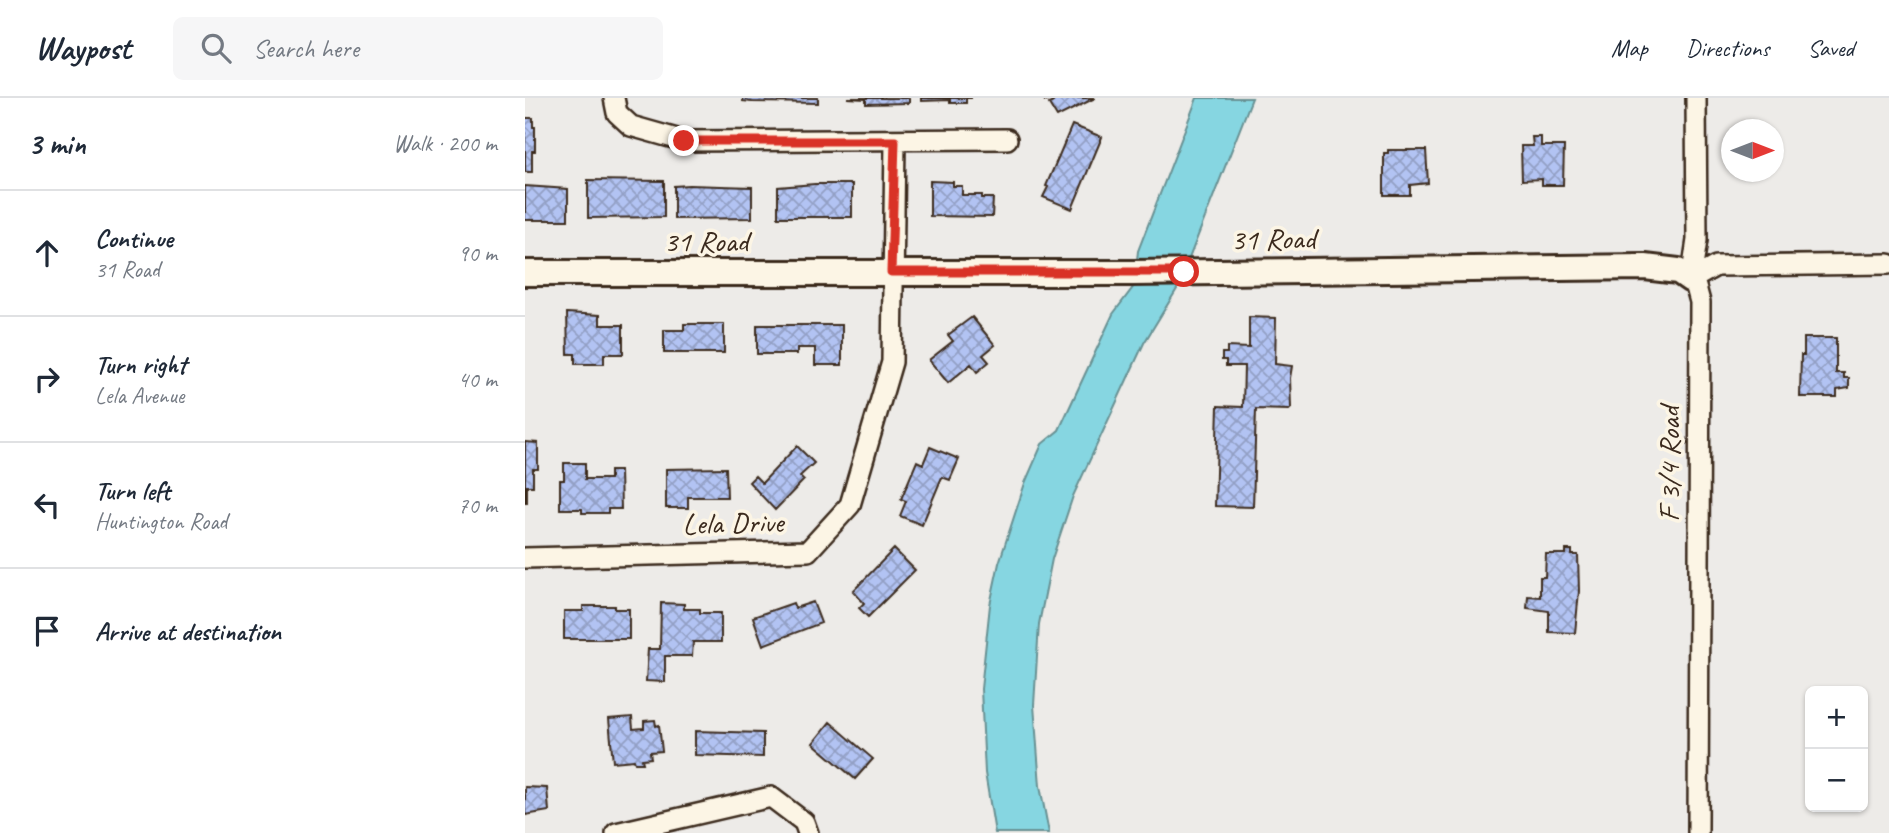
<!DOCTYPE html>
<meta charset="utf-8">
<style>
body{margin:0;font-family:Caveat,sans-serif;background:#f6f6f7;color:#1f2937}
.controls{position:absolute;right:21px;bottom:21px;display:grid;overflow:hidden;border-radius:10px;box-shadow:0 2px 5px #0004}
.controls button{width:63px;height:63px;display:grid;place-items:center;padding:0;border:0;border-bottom:2px solid #e0e1e3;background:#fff;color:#1f2937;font:35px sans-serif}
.compass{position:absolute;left:1196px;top:21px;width:63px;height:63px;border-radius:50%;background:#fff;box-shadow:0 2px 5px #0004;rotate:90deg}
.stop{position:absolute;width:21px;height:21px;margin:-16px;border:5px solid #d93025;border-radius:50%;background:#fff}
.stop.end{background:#d93025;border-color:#fff;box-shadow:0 2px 7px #0008}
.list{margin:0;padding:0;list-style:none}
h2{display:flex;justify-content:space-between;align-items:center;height:91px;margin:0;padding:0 28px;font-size:30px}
h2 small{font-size:23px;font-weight:400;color:#747a83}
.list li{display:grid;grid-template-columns:46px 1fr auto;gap:21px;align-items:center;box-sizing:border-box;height:126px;padding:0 28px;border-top:2px solid #e0e1e3}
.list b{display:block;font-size:26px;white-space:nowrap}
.list p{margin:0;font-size:23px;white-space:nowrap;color:#747a83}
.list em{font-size:23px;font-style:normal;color:#747a83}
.icon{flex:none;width:38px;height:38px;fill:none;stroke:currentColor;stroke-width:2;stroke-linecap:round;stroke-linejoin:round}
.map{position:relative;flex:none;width:1364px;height:735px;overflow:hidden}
header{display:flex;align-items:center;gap:42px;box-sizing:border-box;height:98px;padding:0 35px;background:#fff;border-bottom:2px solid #e0e1e3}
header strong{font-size:33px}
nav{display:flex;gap:38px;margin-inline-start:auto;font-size:24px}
.search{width:490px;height:63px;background:#f6f6f7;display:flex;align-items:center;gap:18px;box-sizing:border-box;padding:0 24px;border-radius:10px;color:#747a83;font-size:26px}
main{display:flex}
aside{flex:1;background:#fff}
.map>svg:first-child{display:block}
.water{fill:#86d6e1;stroke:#689193;stroke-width:2}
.building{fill:url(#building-cross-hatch);stroke:#3b2a1e;stroke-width:2}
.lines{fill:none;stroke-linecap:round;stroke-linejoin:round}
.minor-casing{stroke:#3b2a1e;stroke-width:24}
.tertiary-casing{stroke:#3b2a1e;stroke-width:30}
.minor{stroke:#fcf5e5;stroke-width:19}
.tertiary{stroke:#fcf5e5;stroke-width:24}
.route{stroke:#d93025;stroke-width:9}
.labels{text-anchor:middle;stroke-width:7;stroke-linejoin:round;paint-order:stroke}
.street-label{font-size:30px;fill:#3b2a1e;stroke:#fcf5e5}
</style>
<header>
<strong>Waypost</strong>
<div class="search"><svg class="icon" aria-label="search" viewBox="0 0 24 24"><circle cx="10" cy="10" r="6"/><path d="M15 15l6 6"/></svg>Search here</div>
<nav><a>Map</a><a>Directions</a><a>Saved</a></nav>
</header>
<main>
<aside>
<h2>3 min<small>Walk · 200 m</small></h2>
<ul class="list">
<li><svg class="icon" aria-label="ahead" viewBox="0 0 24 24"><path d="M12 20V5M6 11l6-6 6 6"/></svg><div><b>Continue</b><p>31 Road</p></div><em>90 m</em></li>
<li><svg class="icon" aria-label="right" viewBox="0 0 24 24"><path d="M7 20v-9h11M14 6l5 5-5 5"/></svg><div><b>Turn right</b><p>Lela Avenue</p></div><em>40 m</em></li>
<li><svg class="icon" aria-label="left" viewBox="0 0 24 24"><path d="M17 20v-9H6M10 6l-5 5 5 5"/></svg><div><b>Turn left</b><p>Huntington Road</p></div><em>70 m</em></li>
<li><svg class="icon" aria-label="arrive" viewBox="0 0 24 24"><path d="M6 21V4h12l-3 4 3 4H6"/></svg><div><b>Arrive at destination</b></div></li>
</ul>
</aside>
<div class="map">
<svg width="1364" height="735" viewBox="0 0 1364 735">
<defs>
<pattern id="building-cross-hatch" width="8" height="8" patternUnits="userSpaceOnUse" patternTransform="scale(1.75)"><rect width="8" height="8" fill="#b2c3f3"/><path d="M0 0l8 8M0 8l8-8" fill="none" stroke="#929fc4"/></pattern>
</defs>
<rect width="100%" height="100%" fill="#edebe8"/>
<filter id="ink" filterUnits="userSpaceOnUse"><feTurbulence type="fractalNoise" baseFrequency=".0143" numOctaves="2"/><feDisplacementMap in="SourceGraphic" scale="14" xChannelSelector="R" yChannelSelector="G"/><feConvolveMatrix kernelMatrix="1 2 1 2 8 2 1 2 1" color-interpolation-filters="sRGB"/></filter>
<g filter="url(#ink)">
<!-- water -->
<path class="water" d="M672,0h55l-75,191 -33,54 -71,153 -21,63 -13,65 -5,81 6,81 9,47h-54l-10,-60 -4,-84 9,-84 9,-42 26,-80 17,-39 17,-14 54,-116 21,-28 4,-35z"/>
<!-- building -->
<path class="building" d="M218,0h75v5l-66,-1 -9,-1z
M322,0h62v5l-43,1v-5z
M396,0h51h-6v5h-16v-3l-29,1z
M518,0h52l-38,19 -8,-13 4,-2 -2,-4 -6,3z
M0,20h8v9h2v24h-3v21h-7z
M547,27l30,12 -30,72 -29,-12 5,-10 -2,-1z
M1007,39h9v9h23l-1,39h-21v-6l-20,1 -1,-34h12z
M863,52h38l2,33 -18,2v10h-26v-42h4z
M63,82l76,1v36l-76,1z
M405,83l23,1v4h9v9h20v3h11l-1,19 -62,-1z
M290,86h37v33h-74v-30z
M164,87l63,2v31l-78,1v-33z
M0,88l43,3v31h-43z
M42,215l33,2v10h23v29h-19v10h-29v-10h-7z
M447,219l23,28 -12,10 6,7 -12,10 -6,-8 -23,19 -19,-23 24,-19 -5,-6z
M724,219l27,1 -1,46 17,2 -2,12 1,30 -2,2 -33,-1 -3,98 -38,-1 3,-100 25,1 1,-41h-18v-6h-4v-7h5v-6l22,1z
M159,226h40v29h-60v-23h20z
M232,227h85v40h-27v-17h-18v6h-40z
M1279,240h32v35h8v5h5v10l-12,2v7h-37l1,-42h3z
M0,344l13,1v26h-5v17h-6v16h-2z
M272,348l17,17 -14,13 4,4 -29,30 -26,-28 6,-6 7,7z
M405,349l29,12 -9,21 -8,-3 -20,48 -22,-9 6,-15 -5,-2 16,-38 6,3z
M39,365h21v16h25v-8h10l1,38h-13v4h-26v-4h-22v-29h4z
M201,370l1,29h-39v11h-22v-39z
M369,451l21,21 -47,47 -9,-9 5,-5 -11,-12z
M1041,452h6v5h6l1,36 -4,42 -26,-1v-21l-22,-3 1,-12 12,1v-20h5l1,-23h20z
M288,504l8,21 -58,22 -10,-28 40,-14 2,5z
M136,505l23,1v5h16v4h21v29h-28l-1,14h-27v26l-19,-1 2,-32h12z
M58,508h32v3h14v30h-65v-28h19z
M107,619l1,12 11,-1v-7l11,-1 1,6 3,-1 3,26 -12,1 1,6 -9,1 1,4h-8l-1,-3 -21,2 -4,-43z
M305,624l43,37 -18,20 -42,-36z
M170,633l68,2v24l-68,-2z
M0,689l22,1 2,23 -24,4z"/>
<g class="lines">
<!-- minor casing -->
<g class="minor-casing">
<path id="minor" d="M89,0l3,15 14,13 53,15 323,-2
M1171,0l1,142 -6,40 5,7 4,15 -2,531
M1166,182l25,-14 173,-2
M0,460l283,-7 42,-46 42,-143 3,-221
M91,735l155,-36 33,25 4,11"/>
</g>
<!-- tertiary casing -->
<g class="tertiary-casing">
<path id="tertiary" d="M0,175h608l512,-6 33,4 13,9"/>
</g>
<!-- minor -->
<use href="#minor" class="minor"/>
<!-- tertiary -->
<use href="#tertiary" class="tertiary"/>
</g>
</g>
<g class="lines" filter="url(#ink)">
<!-- route -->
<path class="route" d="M159,43h211l-4,131h293"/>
</g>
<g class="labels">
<!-- street labels -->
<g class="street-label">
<text transform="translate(748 141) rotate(-1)" y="10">31 Road</text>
<text x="181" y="153">31 Road</text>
<text transform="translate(1144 366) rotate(-90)" y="10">F 3/4 Road</text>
<text transform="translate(208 425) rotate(-1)" y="10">Lela Drive</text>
</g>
</g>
</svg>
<div class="controls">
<button>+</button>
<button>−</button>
</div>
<svg class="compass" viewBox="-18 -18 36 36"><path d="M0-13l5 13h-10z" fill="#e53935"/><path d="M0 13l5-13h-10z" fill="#747a83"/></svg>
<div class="stop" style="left:659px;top:174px"></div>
<div class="stop end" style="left:159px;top:43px"></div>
</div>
</main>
